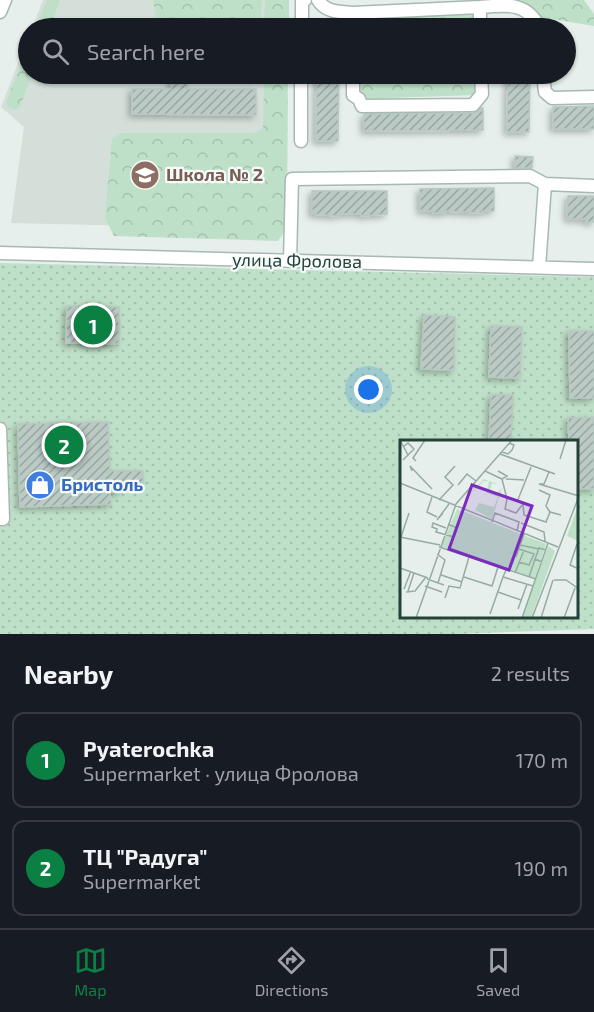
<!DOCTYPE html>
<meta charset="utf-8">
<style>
body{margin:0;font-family:"Exo 2",sans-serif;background:#242831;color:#f1f3f6}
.you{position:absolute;left:369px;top:390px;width:21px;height:21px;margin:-15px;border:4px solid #fff;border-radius:50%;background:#1a73e8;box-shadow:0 0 0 9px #1a73e833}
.badge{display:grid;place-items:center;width:39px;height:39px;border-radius:50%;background:#0b8043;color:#fff;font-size:20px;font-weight:700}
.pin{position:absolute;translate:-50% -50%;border:3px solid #fff;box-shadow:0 2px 6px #0006}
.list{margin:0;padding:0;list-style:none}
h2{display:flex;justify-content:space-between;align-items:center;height:78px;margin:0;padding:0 24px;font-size:26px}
h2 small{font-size:20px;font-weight:400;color:#9ea1a6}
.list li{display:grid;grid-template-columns:39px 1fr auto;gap:18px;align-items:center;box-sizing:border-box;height:96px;margin:0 12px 12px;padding:0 12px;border:2px solid #363941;border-radius:12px}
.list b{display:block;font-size:22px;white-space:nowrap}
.list p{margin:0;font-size:20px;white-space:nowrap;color:#9ea1a6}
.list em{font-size:20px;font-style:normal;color:#9ea1a6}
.icon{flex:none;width:33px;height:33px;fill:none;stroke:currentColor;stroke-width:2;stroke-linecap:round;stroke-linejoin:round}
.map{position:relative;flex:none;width:594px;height:634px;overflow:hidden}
.search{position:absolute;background:#171b24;box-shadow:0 2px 4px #0004;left:18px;right:18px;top:18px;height:66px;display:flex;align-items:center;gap:15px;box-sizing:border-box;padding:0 21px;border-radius:33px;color:#9ea1a6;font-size:22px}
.sheet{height:294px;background:#171b24}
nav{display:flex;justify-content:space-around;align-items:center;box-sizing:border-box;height:84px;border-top:2px solid #363941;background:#171b24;font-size:16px;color:#9ea1a6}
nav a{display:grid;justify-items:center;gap:3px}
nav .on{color:#0b8043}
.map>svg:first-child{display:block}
.built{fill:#d4dfda}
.grass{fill:url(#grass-dots);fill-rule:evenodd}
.forest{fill:url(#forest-crowns)}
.building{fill:url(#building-hatch);stroke:#b8c9c2;stroke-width:1.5;filter:url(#shadow)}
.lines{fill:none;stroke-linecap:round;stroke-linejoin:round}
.minor-casing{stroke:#a8b8b2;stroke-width:15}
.minor{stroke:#fff;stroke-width:12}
.labels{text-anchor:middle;stroke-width:4.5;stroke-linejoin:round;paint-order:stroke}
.education-label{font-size:18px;font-weight:bold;fill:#785e54;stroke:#f7fbf9;text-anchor:start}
.street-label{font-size:18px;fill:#24423a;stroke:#f7fbf9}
.shop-label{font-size:18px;font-weight:bold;fill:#366cbe;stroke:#f7fbf9;text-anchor:start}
.inset-road{fill:none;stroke:#98aaa4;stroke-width:1.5}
.view{fill:#7b2cbf;fill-opacity:0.15;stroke:#7b2cbf;stroke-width:3}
.inset-edge{fill:none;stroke:#24423a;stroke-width:3}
</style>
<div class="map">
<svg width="594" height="634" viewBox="0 0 594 634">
<defs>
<pattern id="grass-dots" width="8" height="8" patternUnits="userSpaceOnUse" patternTransform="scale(1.5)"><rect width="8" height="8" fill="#bfe0c8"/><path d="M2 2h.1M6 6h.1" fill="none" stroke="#a4c1ad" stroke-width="1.8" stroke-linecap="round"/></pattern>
<pattern id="forest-crowns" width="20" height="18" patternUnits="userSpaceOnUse" patternTransform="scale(1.5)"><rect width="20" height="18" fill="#bfe0c8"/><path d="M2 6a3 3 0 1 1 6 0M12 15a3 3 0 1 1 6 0" fill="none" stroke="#a4c1ad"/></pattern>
<pattern id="building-hatch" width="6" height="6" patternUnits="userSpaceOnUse" patternTransform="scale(1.5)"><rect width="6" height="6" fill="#bbcac4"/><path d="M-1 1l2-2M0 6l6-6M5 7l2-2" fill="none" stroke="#98a6a0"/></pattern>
<filter id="shadow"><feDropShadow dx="-3" dy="3" stdDeviation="3" flood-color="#0004"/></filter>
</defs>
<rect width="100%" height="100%" fill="#e6efeb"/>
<!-- built -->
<path class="built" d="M43,0h233l-1,28h-243z
M28,37v37h246l-3,155 -260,-6 13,-96 -23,-20z"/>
<!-- grass -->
<path class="grass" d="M0,263l594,14v352l-138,5h-456zM402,442h176v176h-176z"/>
<!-- forest -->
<path class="forest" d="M47,0h13l-10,28h-15z
M153,0h109l-2,28 -103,-3z
M265,0h24v28h-25z
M521,0h63l10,14v12l-42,-7 -8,5z
M473,14v14h-117v-10z
M28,46v28h4l-12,33 -5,3 -7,-3 -2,-5z
M264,74h24l-1,154 -9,13 -164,-5 -9,-18 7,-80 10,-5h132l9,-5z
M358,74h117l1,21 -117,4z"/>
<!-- building -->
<path class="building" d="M171,74h16v15h69v26l-124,-1v-25h39z
M317,74h22l-1,67h-22z
M508,74h22l-1,58h-22z
M594,106v23h-41v-22z
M481,108h2v22l-119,1v-17l109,-1z
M515,156l18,1 -1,11h-17z
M494,188v23h-12v2l-37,-2v2h-12v-2h-13v-22z
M312,191h75v23l-26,2v-2h-23v2l-26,-2z
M568,196h26v26h-8v-3h-19z
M67,306l52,1v37l-53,-1z
M424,315l31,2 -1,53 -33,-1z
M491,326l31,1 -2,51 -31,-1z
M569,331h25v67h-24z
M491,395h22l-2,47h-22z
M594,417v72h-16v-47h-9l-1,-24z
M108,422l2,49h33v12h-22v9h-11l1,12 -91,3 -2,-83z"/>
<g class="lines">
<!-- minor casing -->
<g class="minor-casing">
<path id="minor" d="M318,0c7,12 21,12 35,13v15
M0,12l5,-12
M353,13l127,-6
M302,28v-26l3,-2
M480,28v-21c27,-2 46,-6 60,21
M353,74v21l6,4 3,7 111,-1 9,-11 -1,-20
M543,74l2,18 7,6 42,-1
M301,141v-67
M545,184l49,2
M0,253l594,16
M290,261l2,-82 238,-3 15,8 -6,83
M0,429l3,90h-3"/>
</g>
<!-- minor -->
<use href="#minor" class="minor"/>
</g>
<!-- icons -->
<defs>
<g id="school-disc" transform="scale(1.5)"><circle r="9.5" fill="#8d6e63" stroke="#f7fbf9"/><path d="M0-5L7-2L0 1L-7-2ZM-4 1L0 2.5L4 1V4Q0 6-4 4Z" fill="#fff"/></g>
<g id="shop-disc" transform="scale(1.5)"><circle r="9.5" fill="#3f7fe0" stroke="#f7fbf9"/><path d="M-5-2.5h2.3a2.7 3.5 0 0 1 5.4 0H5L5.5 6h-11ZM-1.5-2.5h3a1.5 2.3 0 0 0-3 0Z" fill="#fff"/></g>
</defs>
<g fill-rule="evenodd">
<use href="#school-disc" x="145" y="175"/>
<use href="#shop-disc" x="40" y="485"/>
</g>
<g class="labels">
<!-- education labels -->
<g class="education-label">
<text x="166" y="181">Школа № 2</text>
</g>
<!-- street labels -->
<g class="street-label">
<text transform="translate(297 261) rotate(1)" y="6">улица Фролова</text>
</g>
<!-- shop labels -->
<g class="shop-label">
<text x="61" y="491">Бристоль</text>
</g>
</g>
<!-- overview -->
<g transform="translate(400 440)">
<rect width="178" height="178" fill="#e6efeb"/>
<path d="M57,69l89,35 -11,34 -94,-31zM148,106l7,5 -24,67h-9z" fill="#bfe0c8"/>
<path d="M84,39l16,6 -8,-2 -2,7 7,3 5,-5 -10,31 -17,-9 4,-7 15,4 4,-10 -11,-4 2,-12h-5l-15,14z" fill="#bfe0c8"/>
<path d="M178,66v35l-11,-5z" fill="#bfe0c8"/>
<path class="inset-road" d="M0,0l8,15 -5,5M3,7l5,-4 6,6 -6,6M102,12l6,2 4,-4 2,-5 -5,-2M100,14l55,20M160,19l6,-19M16,21l-3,-3 12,-18M12,31l-2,-5 22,23M85,31l17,8M98,31l9,5 -5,3 5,20 -2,10 11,4 7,-9 1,11 22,7 4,-10 11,3M149,32l-5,12h-5l40,12M106,39l18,1M0,43l158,64M58,45l9,-11 9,7M139,50l11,5 -4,11 4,6M32,57l-5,15 10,5M39,60l14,-15 -8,-8 10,-11M117,62l14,-35M43,73l-6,7 12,-16M92,82l3,-9 24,9 -2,9M121,83l23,9 1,9M46,88l-13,-5 -1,4 5,2 -1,3 18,5 3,-9 -9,-4M0,97l40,8M1,97l8,-24M177,104l-7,21 9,4M120,105l19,4M39,107l97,32M119,109l15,5 -5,11 -10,-3M37,114l8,6 -7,23M116,117l8,-23M142,122l-7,-3 4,-11 7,2M0,128l28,10M106,130l-3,7 30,9M115,133l9,-23M41,135l21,7M64,137l28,9 6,-19M129,137l6,-18M27,139l17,6M154,140h12l13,9M25,146l17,6M4,149l7,-18M8,151l6,-18M6,152l9,-1 11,-14M98,152l23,8M45,158l4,-12 11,2 9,-31M118,169l9,-25M90,174l13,-37M16,178l40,-114 56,-64M122,178l26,-75M132,178l47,-122M141,178l12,-38M164,178l11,-30"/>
<path class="view" d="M72,45l60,21 -23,64 -60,-21z"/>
<rect width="178" height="178" class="inset-edge"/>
</g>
</svg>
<div class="you"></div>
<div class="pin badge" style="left:93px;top:325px">1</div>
<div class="pin badge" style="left:64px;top:445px">2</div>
<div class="search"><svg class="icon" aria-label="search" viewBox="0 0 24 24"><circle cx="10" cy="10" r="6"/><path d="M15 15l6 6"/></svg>Search here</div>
</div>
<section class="sheet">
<h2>Nearby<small>2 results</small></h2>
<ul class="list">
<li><span class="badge">1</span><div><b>Pyaterochka</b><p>Supermarket · улица Фролова</p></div><em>170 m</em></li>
<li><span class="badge">2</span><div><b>ТЦ &quot;Радуга&quot;</b><p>Supermarket</p></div><em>190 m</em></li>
</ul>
</section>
<nav>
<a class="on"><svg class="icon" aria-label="map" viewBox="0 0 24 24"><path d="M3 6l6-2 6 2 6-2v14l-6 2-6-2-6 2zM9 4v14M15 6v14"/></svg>Map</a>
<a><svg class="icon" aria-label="directions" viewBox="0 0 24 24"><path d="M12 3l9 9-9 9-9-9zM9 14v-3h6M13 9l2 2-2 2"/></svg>Directions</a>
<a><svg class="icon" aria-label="saved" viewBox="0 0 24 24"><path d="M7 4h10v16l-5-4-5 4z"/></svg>Saved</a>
</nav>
